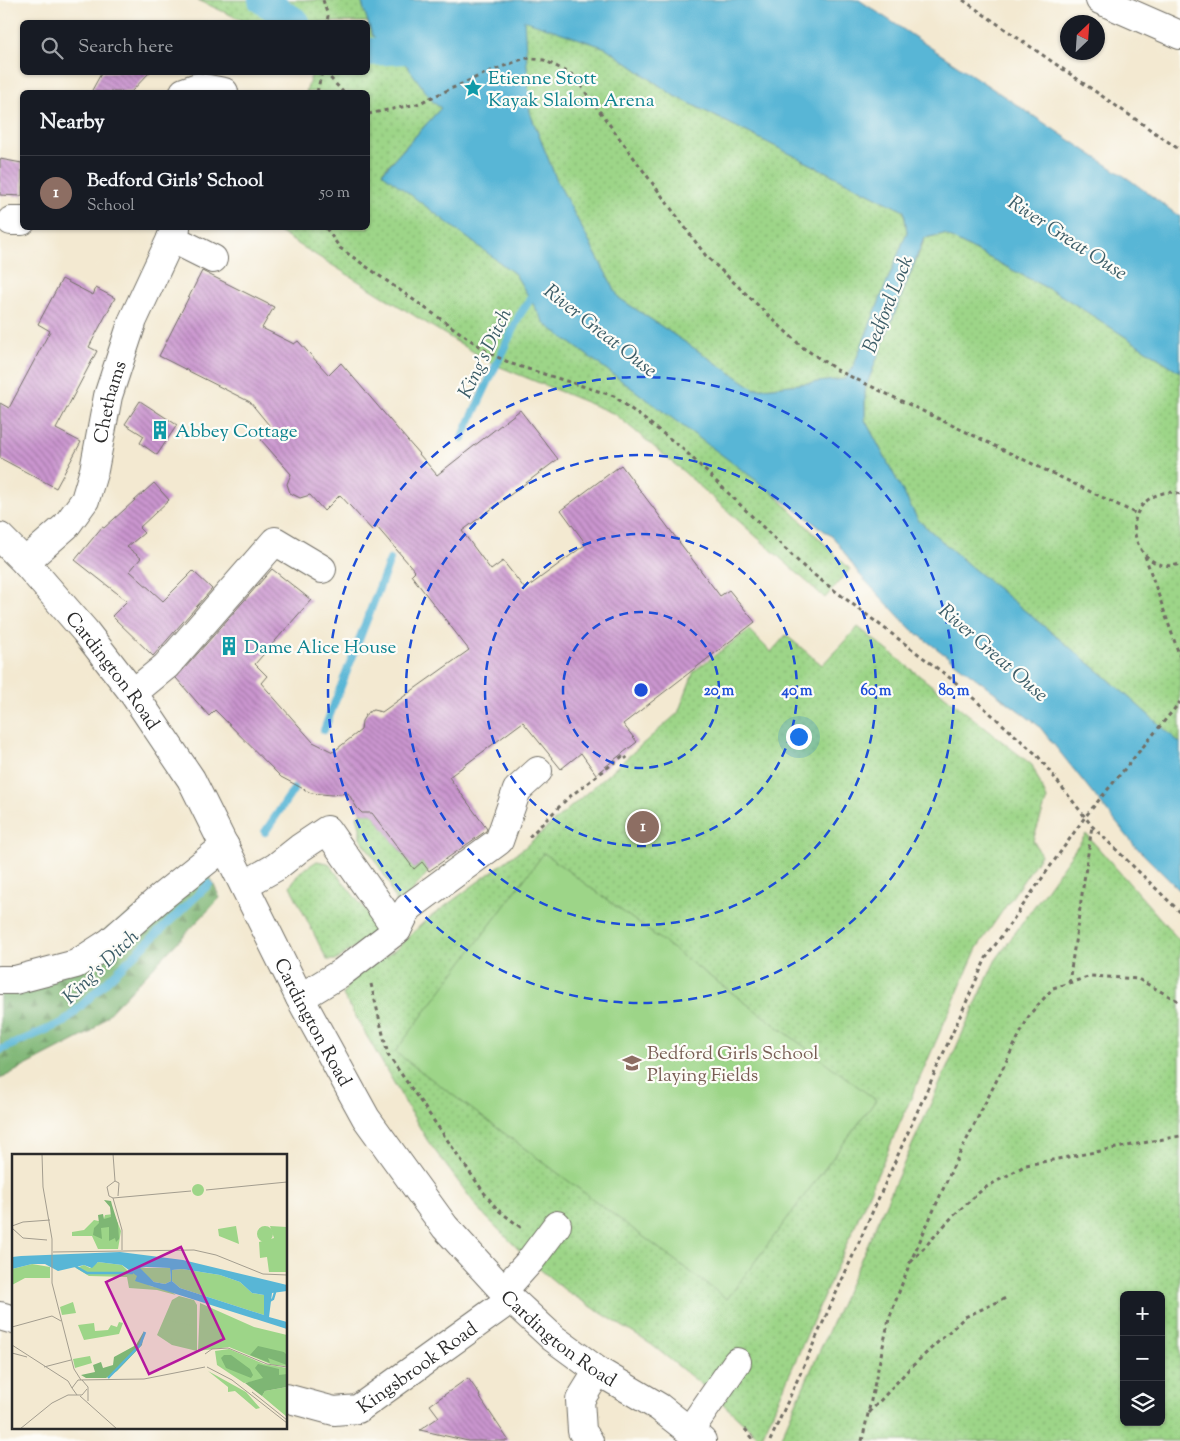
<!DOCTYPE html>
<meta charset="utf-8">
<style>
body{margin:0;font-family:"Sorts Mill Goudy",serif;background:#20242c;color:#f1f3f6}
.controls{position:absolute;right:15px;bottom:15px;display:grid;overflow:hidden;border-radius:8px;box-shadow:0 1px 4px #0004}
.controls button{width:45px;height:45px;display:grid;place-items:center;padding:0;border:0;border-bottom:1px solid #363941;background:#171b24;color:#f1f3f6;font:25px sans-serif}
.compass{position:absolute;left:1060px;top:15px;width:45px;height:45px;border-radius:50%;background:#171b24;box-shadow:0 1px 4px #0004;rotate:25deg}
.you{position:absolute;left:798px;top:736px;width:18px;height:18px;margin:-12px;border:4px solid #fff;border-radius:50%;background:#1a73e8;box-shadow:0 0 0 8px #1a73e833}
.badge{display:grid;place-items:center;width:32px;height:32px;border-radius:50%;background:#d690ce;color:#fff;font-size:16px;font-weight:700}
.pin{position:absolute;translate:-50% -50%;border:2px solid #fff;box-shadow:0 1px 5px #0006}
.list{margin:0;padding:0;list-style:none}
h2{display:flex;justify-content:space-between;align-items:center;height:65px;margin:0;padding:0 20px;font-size:21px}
h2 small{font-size:16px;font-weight:400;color:#9ea1a6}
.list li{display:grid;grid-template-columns:32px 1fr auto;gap:15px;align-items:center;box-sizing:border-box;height:75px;padding:0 20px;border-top:1px solid #363941}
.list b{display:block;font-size:19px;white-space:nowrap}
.list p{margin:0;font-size:16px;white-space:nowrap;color:#9ea1a6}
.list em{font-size:16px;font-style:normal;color:#9ea1a6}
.icon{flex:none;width:28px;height:28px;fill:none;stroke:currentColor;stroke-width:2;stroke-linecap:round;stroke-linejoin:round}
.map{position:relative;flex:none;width:1180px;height:1441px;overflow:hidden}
.search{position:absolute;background:#171b24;box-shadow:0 1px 4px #0004;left:20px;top:20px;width:350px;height:55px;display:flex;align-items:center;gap:12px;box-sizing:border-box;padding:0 18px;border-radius:8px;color:#9ea1a6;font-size:19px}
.panel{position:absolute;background:#171b24;box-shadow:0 1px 4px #0004;left:20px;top:90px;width:350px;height:140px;border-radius:8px}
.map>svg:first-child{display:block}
.green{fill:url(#green-dots);stroke:#64805a;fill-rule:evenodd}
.forest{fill:url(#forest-firs);stroke:#547050}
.pitch{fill:#9dd588;stroke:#64805a}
.water{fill:#58b6d6;stroke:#427080;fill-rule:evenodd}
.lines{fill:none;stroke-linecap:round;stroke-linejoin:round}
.stream{stroke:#58b6d6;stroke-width:8}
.canal{stroke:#58b6d6;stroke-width:28}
.building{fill:url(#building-back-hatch)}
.minor-casing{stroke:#716e65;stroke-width:30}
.path{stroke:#716e65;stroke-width:3;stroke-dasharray:4 4;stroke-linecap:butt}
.minor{stroke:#fff;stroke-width:28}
.ring{fill:none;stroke:#1d4ed8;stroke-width:2.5;stroke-dasharray:9 6}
.labels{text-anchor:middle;stroke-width:4.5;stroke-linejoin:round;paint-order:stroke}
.culture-label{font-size:19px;fill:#0d838f;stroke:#fdfcf7;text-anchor:start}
.street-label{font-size:19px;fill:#2b2b2b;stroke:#fdfcf7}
.education-label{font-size:19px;fill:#785e54;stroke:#fdfcf7;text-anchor:start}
.water-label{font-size:20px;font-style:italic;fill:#3b5c67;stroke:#fdfcf7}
.inset-river{fill:none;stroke:#58b6d6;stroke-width:2.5}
.inset-road{fill:none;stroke:#a39d8f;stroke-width:1}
.view{fill:#b5179e;fill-opacity:0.15;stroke:#b5179e;stroke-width:2.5}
.inset-edge{fill:none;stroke:#2b2b2b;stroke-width:2.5}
.centre{fill:#1d4ed8;stroke:#fdfcf7;stroke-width:2.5}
.ring-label{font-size:15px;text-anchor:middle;font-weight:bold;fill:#1d4ed8;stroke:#fdfcf7;stroke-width:4.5;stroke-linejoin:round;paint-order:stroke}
</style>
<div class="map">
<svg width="1180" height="1441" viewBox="0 0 1180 1441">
<defs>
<pattern id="green-dots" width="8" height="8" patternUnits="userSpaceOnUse" patternTransform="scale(1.25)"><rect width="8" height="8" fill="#9dd588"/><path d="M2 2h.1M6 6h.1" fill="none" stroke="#87b776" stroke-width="1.8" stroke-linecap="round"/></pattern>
<pattern id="forest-firs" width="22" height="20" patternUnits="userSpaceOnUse" patternTransform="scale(1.25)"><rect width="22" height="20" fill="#7eb674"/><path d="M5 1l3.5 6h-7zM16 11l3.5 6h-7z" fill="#67945f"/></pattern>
<pattern id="building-back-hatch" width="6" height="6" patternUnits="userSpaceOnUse" patternTransform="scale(1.25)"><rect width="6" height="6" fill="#ca95cf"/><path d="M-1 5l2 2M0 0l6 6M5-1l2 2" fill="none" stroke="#a47aa8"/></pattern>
</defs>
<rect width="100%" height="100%" fill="#fdfcf7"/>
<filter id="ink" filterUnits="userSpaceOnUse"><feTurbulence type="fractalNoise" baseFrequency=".02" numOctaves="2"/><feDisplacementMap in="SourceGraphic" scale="10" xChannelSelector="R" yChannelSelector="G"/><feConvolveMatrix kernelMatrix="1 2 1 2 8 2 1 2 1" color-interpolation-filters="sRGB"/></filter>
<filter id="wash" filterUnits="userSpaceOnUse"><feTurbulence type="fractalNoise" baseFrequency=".0096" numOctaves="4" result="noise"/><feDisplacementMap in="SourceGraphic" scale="20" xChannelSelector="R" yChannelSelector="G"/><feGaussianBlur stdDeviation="1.12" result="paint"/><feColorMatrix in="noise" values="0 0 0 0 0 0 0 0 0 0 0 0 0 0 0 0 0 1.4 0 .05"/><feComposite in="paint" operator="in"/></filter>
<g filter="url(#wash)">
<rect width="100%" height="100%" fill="#f3e9d1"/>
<!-- green -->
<path class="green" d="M198,0h163l11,35 152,-16 82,29 67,47 231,116 3,21 -54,135 -8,12 -90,10 -136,-91 -62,-117 -27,-68 -4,-45 -91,35 6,5 -59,64 133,102 30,50 226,167 79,78 -25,29 -141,-126 -69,-58 -122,-50 -221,-136h96v-136h-62l6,-19 56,-1v-50h-122z
M944,234l118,62 118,76v371l-74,-66 -136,-111 -52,-46 -53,-100v-31l60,-151z
M858,627l174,138 15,34 -14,41 8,15 -64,93 -216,491 -54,-50 -55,-44 -87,-55 -35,-29 -49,-49 -54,-72 -84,-145 6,-13 46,-32 30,-29 100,-74 153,-134 16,-42 55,-41 22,22 15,-17 36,30z
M362,813h10l42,56 8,-7 7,9 -30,35 -8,-15 -1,-7 -30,-47v-10l-3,-11z
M1086,834l94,107v500h-401l216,-480zM1124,1295h37v127h-37z
M317,861l11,2 38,48 10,19 -39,30h-10l-37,-74 10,-14z"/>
<!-- forest -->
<path class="forest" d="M204,864l16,34 -129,134 -91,47v-89h15z"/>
<!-- pitch -->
<path class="pitch" d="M544,853l332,247 -149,199 -332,-247z"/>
<!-- water -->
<path class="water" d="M361,0h498l271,180 50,37v155l-118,-76 -118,-62 -20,4 -59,151v31l53,100 52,46 136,111 74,66v148l-45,-45 -96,-120 -128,-97 -52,-55 -25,-36 -289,-214 -30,-50 -133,-101 59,-65 -7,-5 -27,-37 -35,-31zM524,20l82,28 67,47 231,116 3,21 -54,135 -8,12 -90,10 -136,-91 -62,-117 -27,-68z"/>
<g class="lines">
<!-- stream -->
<path class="stream" d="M462,438l57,-122 16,-24
M324,730l66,-170
M265,832l29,-43
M0,1050l64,-28 145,-138"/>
<!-- canal -->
<path class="canal" d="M262,0l34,22
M368,52l58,-3"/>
</g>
<g id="blocks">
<!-- building -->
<path class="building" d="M102,72h48l-19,20h-40z
M0,159l22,4v33l-22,-1z
M202,271l72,36 -12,21 32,16 4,-3 31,34 12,-12 96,112 83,-65 38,49 -96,72 29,39 12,-9 22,28 61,-45 -25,-34 60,-45 99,131 9,-6 26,32 -132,102 14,18 -41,32 -15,-21 -20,16 -38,-47 -74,55 38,52 -1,2 -57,40 -7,-9 -8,7 -42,-56h-10l-5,-5 -9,-15 -16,2 -21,-2 -30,-16 -66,-67 -6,6 -33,-38 96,-109 39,31 -56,64 12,12 -6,7 52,59 20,10 28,-22 1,-9 5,-8 6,-3 9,2 87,-62 -58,-75 4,-4 -39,-45 -4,4 -32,-35 -16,16 -14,-16 -10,3 -10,-5 -3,-9 4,-10 -30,-34 12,-10 -23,-28 -91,-46z
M62,279l31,16 3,-7 19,10 -26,49 8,4 -41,78 25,13 -25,46 -56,-30v-55l9,5 41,-77 -12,-7z
M140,401l37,24 -20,30 -17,-12 4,-7 -19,-12z
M154,483l15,17 -30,28 5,5 -17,14 14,11 -11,13 33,30 30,-30 19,18 -59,67 -41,-40 15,-15 -52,-41 27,-33 2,1z
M468,1378l12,17 -1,1 30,45h-41l-48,-11 19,-13 -9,-12z"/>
</g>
</g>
<g filter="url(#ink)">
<use href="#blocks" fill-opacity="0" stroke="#716e65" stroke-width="1"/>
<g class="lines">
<!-- minor casing -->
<g class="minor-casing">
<g id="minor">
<path d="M1100,0l80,35"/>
<path d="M184,92l14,-5 26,5"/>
<path d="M11,221h11"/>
<path d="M171,238l42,21"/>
<path id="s1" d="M0,537l25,25 60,69 48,62 58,86 109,219 66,120 79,109 66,72 42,39 45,33 61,36 43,34"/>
<path id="s2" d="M25,562l41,-36 19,-26 9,-30 14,-74 25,-76 43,-92"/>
<path d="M133,693l33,-27 109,-125 47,28"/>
<path d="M244,885l32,-18 24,-19 27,-18 70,100 -56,43 -41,25"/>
<path d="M397,930l11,-22 91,-67 18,-51 21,-19"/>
<path d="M0,980h15l61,-16 34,-22 50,-44 65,-52"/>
<path d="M503,1291l27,-30 27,-36"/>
<path d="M0,1316l14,4"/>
<path id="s3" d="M286,1398l48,13 24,-2 153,-110"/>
<path d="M690,1430l47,-68"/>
<path d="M589,1441l-7,-10 -2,-31 18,-29"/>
</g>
</g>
<!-- path -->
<path class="path" d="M323,0l5,16 -1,6
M963,0l217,150
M325,72l18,20
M317,92l5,-20
M368,114l49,-10 69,-31 39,-15 19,2 29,15 133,181 96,91 35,23 300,144
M326,228l14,20 149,105 23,11 102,32 68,52 123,120 149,113 83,74 55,71 88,86
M1180,494c-8,-3 -15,-2 -23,1 -42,16 -20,82 23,69
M1145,556l35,101
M529,837l39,-39 56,-43 3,4
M1069,983l23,-157
M371,984l17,71 97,139 13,16 25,19
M911,1262l42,-46 30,-27 43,-24 154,-29
M869,1413l39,-43 57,-53 41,-19
M745,1429l10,12
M770,1441l216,-483 99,-141 95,-115
M862,1441l27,-122 20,-54 44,-98 77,-153 23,-26 38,-12 47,3 42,23"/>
<!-- minor -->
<use href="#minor" class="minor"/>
</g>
</g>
<!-- distance rings -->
<g class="ring">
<circle cx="641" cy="690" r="78"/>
<circle cx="641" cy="690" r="156"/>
<circle cx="641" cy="690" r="235"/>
<circle cx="641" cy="690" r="313"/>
</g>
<!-- icons -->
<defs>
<g id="sight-bare" transform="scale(1.5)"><path d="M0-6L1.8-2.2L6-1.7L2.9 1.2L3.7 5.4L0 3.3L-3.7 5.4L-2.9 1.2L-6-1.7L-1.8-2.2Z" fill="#0f9aa8" stroke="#fdfcf7" stroke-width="2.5" paint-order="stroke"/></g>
<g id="building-bare" transform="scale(1.5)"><path d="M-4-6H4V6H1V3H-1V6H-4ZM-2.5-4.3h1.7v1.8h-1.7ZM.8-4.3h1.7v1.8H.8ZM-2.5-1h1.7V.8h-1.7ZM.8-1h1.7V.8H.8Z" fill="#0f9aa8" stroke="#fdfcf7" stroke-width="2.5" paint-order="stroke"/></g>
<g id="school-bare" transform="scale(1.5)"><path d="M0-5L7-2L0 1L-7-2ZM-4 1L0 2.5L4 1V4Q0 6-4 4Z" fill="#8d6e63" stroke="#fdfcf7" stroke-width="2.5" paint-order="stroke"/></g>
</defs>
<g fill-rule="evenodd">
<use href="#sight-bare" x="473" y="88"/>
<use href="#building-bare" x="160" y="430"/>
<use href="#building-bare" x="229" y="646"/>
<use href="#school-bare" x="632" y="1063"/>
</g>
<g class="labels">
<!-- culture labels -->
<g class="culture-label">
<text x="488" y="84">Etienne Stott<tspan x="488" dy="22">Kayak Slalom Arena</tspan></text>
<text x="175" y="437">Abbey Cottage</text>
<text x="244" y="653">Dame Alice House</text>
</g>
<!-- street labels -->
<g class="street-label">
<text dy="7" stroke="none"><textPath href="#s2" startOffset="188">Chethams</textPath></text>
<text dy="7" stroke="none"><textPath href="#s1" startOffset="175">Cardington Road</textPath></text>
<text dy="7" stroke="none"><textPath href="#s1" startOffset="581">Cardington Road</textPath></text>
<text dy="7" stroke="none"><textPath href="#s1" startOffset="985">Cardington Road</textPath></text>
<text dy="7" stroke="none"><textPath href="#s3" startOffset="146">Kingsbrook Road</textPath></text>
</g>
<!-- education labels -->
<g class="education-label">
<text x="647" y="1059">Bedford Girls School<tspan x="647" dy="22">Playing Fields</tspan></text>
</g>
<!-- water labels -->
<g class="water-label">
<text transform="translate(1068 237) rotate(33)" y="7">River Great Ouse</text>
<text transform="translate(887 304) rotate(-68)" y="7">Bedford Lock</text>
<text transform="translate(601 330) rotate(38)" y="7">River Great Ouse</text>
<text transform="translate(484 353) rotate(-64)" y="7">King's Ditch</text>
<text transform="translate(994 652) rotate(41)" y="7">River Great Ouse</text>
<text transform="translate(100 966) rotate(-44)" y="7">King's Ditch</text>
</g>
</g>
<!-- overview -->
<g transform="translate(12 1154)">
<rect width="275" height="275" fill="#f3e9d1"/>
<path d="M180 36a6 6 0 1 1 12 0a6 6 0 1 1-12 0ZM102,60l7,17 -3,18h-20l-6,-13h-20v-4l12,-2 10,-10 9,2 2,-7zM224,72l3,18 -20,-8 -1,-7zM258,72l17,1v45h-18l-2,-15 -7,1 -1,-16 15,-4zM86,108l24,3 8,8 10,-5h30l1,13 -6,3 -11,-2 -11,-9 7,13 19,4 7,5 -19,-5 -28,-2 -2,-11 -38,-1 -13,-8 8,-3 6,3zM20,110l18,3v11h-25l-13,7v-16zM170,115l38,6 20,7 12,11 12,2v20l-84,-27 -8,-7v-11zM167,142l15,4 3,5v46l-25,-6 -15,-10 15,-35zM188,149l54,24 33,8v31l-14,-1 -44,-18 -31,4zM107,168l4,1 -4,11 -35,6 -6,-15 16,-2 1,8 13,-1 3,-5 6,2zM217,195l35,15 23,4v8l-43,7 -27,-18 -2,-14zM196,217l38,21 14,16 -4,1 -21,-18 -7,1v-5zM275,233v30l-25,-21 3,-5z" fill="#9dd588"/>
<path d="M92,46l7,1 1,4 6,19 1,15 -3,3 -1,-4 -6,3v-14l-8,1 1,11 -9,-4 1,-7 5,-5 -1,-8 5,-1 1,5 7,-2 -1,-10zM132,177l-2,14 -25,26 -11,7h-20l-5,-3 14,-3 -2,-7 8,-3 2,6 10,-3 1,-8 22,-12zM246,192l26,6 3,3v10l-19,-7 2,5 -20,-8zM212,201h7l19,14 3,6 -2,3 -25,-10 -5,-10zM246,210l21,5v6l8,-1v13l-22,4 -3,5 -17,-13 18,-5 -8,-10z" fill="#7eb674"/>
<path d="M61,148l3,11 -14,2 -2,-8zM78,202l2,7 -17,5 -2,-9z" fill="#9dd588"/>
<path d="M245 80a8 8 0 1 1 16 0a8 8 0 1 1-16 0ZM154,166l28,6 -3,17 -29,-6z" fill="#9dd588"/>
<path d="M108,98l63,8 104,25v6l-15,2 -3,24 18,5v7l-152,-48 2,-5 -15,-11 -24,-3 -6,6 -8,-3 -26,6 -13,-7h-13l-20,5v-12l9,-1zM134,113l24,1 1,13 -6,3 -11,-2 -14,-14zM170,115l38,6 20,7 12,11 12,2v20l-84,-27 -8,-7v-11z" fill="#58b6d6" fill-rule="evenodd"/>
<path class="inset-river" d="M63,112l12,7h46M256,148l5,-3 3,-10M96,224l32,-33 5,-13"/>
<path class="inset-road" d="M30,0l1,33 9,52v44l22,86 7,11M101,0l2,27M194,36l81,-8M101,44l78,-7M101,44l9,32v20M101,44l-4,-2 -2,-9 8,-6 4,2 -1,13M0,72l11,-4 27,-2M0,74l11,10 24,2M41,98l141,-2 22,5 47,19 24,1M0,173l40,-11 9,5M0,191l56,36 4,7M0,199l15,4M193,200l7,-5 16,-1 39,16 20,3M32,213l27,-7M195,213l25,13 55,43M70,226l6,7v14M240,238l35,28M65,241l-5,-7 6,-8 66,-1 61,-12M68,242l37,33M8,275l32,-26 16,-8h14l5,-6"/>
<path class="view" d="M169,93l43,92 -75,35 -43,-92z"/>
<rect width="275" height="275" class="inset-edge"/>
</g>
<circle cx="641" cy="690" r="8" class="centre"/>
<g class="ring-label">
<text x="719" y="695">20 m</text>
<text x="797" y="695">40 m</text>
<text x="876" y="695">60 m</text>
<text x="954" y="695">80 m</text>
</g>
</svg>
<div class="controls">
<button>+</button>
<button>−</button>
<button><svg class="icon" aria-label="layers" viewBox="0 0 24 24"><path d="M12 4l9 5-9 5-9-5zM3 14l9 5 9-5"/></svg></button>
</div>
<svg class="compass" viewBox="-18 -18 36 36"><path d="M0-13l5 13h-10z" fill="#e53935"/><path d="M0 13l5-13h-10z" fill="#9ea1a6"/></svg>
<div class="you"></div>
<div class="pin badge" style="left:643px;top:827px;background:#8d6e63">1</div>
<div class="search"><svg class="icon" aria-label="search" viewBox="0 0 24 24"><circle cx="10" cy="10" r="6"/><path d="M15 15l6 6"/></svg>Search here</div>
<section class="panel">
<h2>Nearby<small></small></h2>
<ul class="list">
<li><span class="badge" style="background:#8d6e63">1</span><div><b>Bedford Girls' School</b><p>School</p></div><em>50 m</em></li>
</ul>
</section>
</div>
